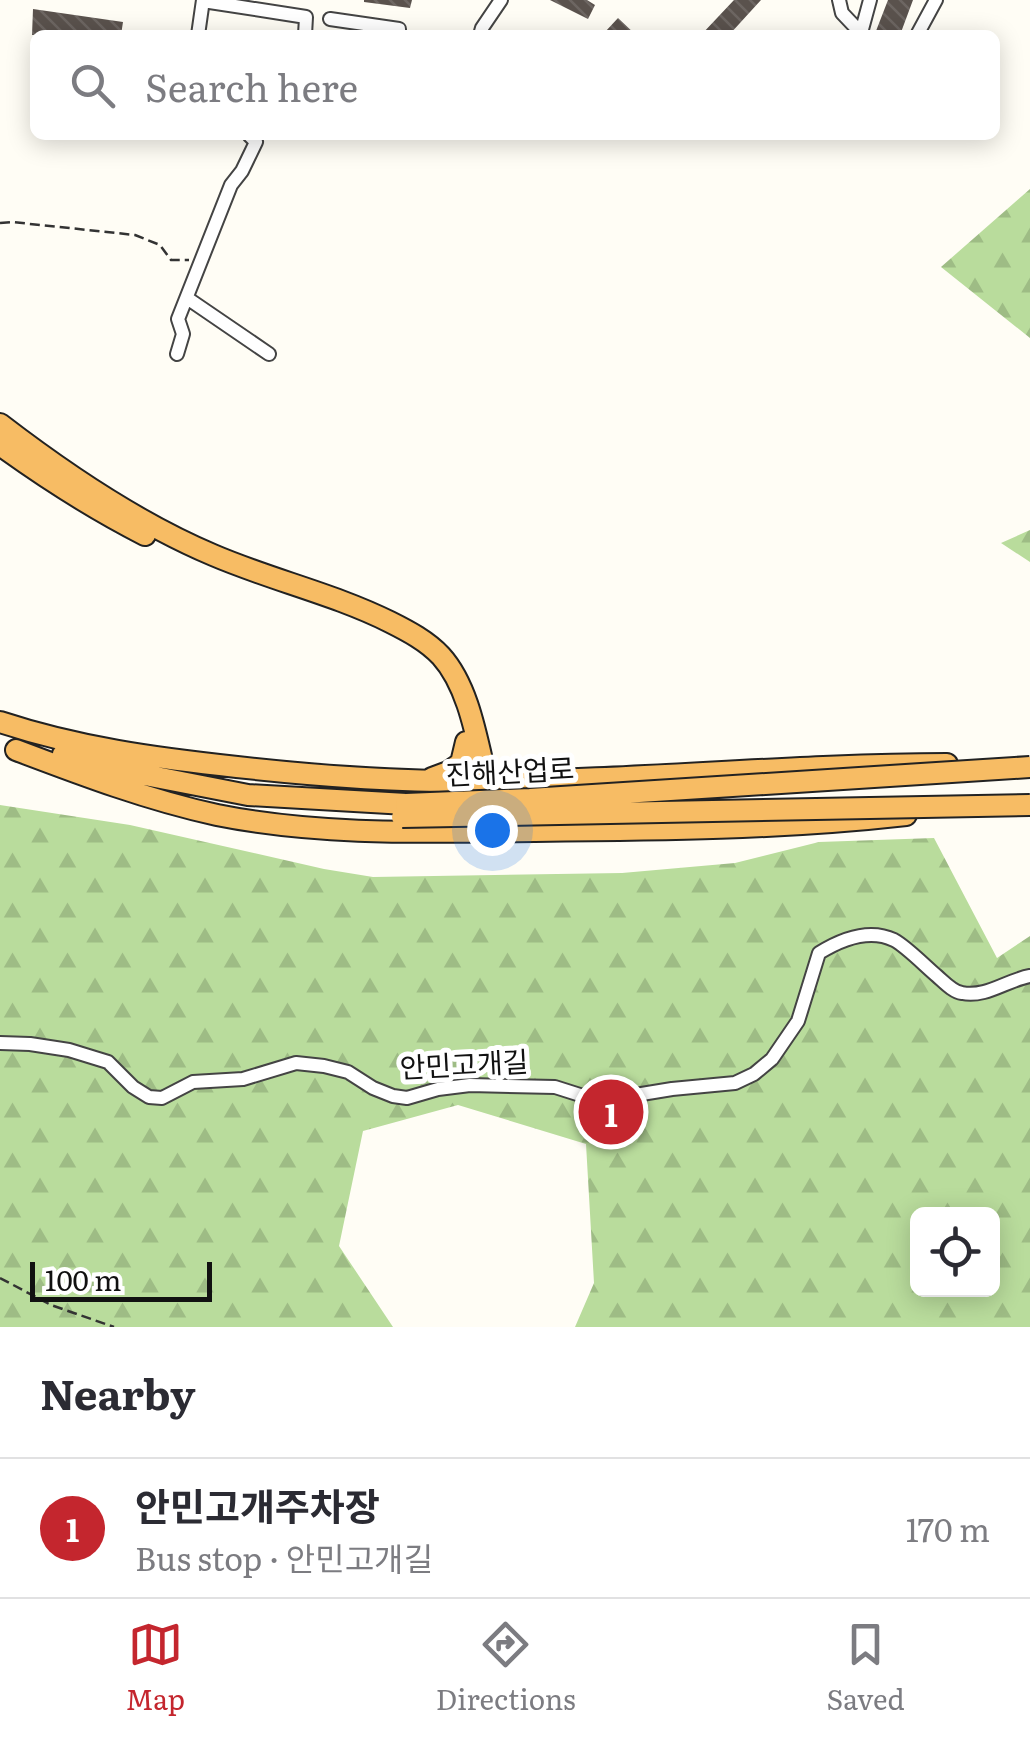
<!DOCTYPE html>
<meta charset="utf-8">
<style>
body{margin:0;font-family:Literata,"Noto Sans KR",serif;background:#f2f2f3;color:#2b2b33}
.controls{position:absolute;right:30px;bottom:30px;display:grid;overflow:hidden;border-radius:15px;box-shadow:0 5px 25px #0003}
.controls button{width:90px;height:90px;display:grid;place-items:center;padding:0;border:0;border-bottom:2px solid #e1e1e2;background:#fff;color:#2b2b33;font:50px sans-serif}
.scale{position:absolute;left:30px;bottom:25px;width:182px;box-sizing:border-box;padding-left:10px;border:5px solid #111;border-top:0;font-size:28px;line-height:35px;white-space:nowrap;color:#111;-webkit-text-stroke:8px #fff;paint-order:stroke}
.you{position:absolute;left:492px;top:830px;width:35px;height:35px;margin:-25px;border:8px solid #fff;border-radius:50%;background:#1a73e8;box-shadow:0 0 0 15px #1a73e833}
.badge{display:grid;place-items:center;width:65px;height:65px;border-radius:50%;background:#c4262e;color:#fff;font-size:32px;font-weight:700}
.pin{position:absolute;translate:-50% -50%;border:5px solid #fff;box-shadow:0 2px 10px #0006}
.list{margin:0;padding:0;list-style:none}
h2{display:flex;justify-content:space-between;align-items:center;height:130px;margin:0;padding:0 40px;font-size:42px}
h2 small{font-size:32px;font-weight:400;color:#7c7c81}
.list li{display:grid;grid-template-columns:65px 1fr auto;gap:30px;align-items:center;box-sizing:border-box;height:140px;padding:0 40px;border-top:2px solid #e1e1e2}
.list b{display:block;font-size:38px;white-space:nowrap}
.list p{margin:0;font-size:32px;white-space:nowrap;color:#7c7c81}
.list em{font-size:32px;font-style:normal;color:#7c7c81}
.icon{flex:none;width:55px;height:55px;fill:none;stroke:currentColor;stroke-width:2;stroke-linecap:round;stroke-linejoin:round}
.map{position:relative;flex:none;width:1030px;height:1327px;overflow:hidden}
.search{position:absolute;background:#fff;box-shadow:0 5px 25px #0003;left:30px;right:30px;top:30px;height:110px;display:flex;align-items:center;gap:25px;box-sizing:border-box;padding:0 35px;border-radius:15px;color:#7c7c81;font-size:38px}
.sheet{height:270px;background:#fff}
nav{display:flex;justify-content:space-around;align-items:center;box-sizing:border-box;height:140px;border-top:2px solid #e1e1e2;background:#fff;font-size:28px;color:#7c7c81}
nav a{display:grid;justify-items:center;gap:5px}
nav .on{color:#c4262e}
.map>svg:first-child{display:block}
.forest{fill:url(#forest-firs);fill-rule:evenodd}
.building{fill:url(#building-back-hatch)}
.lines{fill:none;stroke-linecap:round;stroke-linejoin:round}
.minor-casing{stroke:#444;stroke-width:16}
.trunk-casing{stroke:#222;stroke-width:24}
.path{stroke:#333;stroke-width:2.5;stroke-dasharray:10 5;stroke-linecap:butt}
.minor{stroke:#fff;stroke-width:12}
.trunk{stroke:#f7bc64;stroke-width:20}
.trunk-bridge-casing{stroke:#222;stroke-width:24;stroke-linecap:butt}
.trunk-bridge{stroke:#f7bc64;stroke-width:20}
.labels{text-anchor:middle;stroke-width:10;stroke-linejoin:round;paint-order:stroke}
.street-label{font-size:28px;fill:#111;stroke:#fff}
</style>
<div class="map">
<svg width="1030" height="1327" viewBox="0 0 1030 1327">
<defs>
<pattern id="forest-firs" width="22" height="20" patternUnits="userSpaceOnUse" patternTransform="scale(2.5)"><rect width="22" height="20" fill="#b9dc9c"/><path d="M5 1l3.5 6h-7zM16 11l3.5 6h-7z" fill="#9ebc85"/></pattern>
<pattern id="building-back-hatch" width="6" height="6" patternUnits="userSpaceOnUse" patternTransform="scale(2.5)"><rect width="6" height="6" fill="#5a524d"/><path d="M-1 5l2 2M0 0l6 6M5-1l2 2" fill="none" stroke="#6d6662"/></pattern>
</defs>
<rect width="100%" height="100%" fill="#fffdf5"/>
<!-- forest -->
<path class="forest" d="M1030,189v149l-89,-71z
M1030,530v32l-29,-19z
M0,805l130,20 194,44 49,8 249,-4 113,-10 84,-21 115,-4 63,120 33,-22v391h-455l19,-44 -8,-139 -128,-39 -95,26 -24,115 54,81h-393zM918,1214h74v76h-74z"/>
<!-- building -->
<path class="building" d="M364,0h48l-2,8 -46,-6z
M550,0h37l8,5 -7,14z
M734,0h27l-32,35h-28z
M888,0h25l-13,35h-15l-9,-4z
M33,9l90,13 -2,13h-89z
M618,18l18,17h-28l-3,-3z"/>
<g class="lines">
<!-- minor casing -->
<g class="minor-casing">
<path id="minor" d="M839,0l3,13 19,20 9,-33
M203,1l103,16 -1,18
M330,19l69,10v6
M198,35l5,-35
M480,35l2,-7 19,-28
M917,35l19,-35
M187,298l82,56
M177,354l6,-20 -5,-15 53,-134 11,-14 14,-29 -7,-7
M0,1043l30,1 39,6 39,12 25,25 16,10 13,1 31,-16 50,-3 53,-16 28,3 24,6 25,16 20,8 14,2 31,-9 32,-4 85,2 44,14 73,-12 63,-6 19,-9 18,-15 26,-38 21,-68c21,-13 50,-25 75,-13 13,7 31,26 43,36 7,6 16,16 25,17 24,5 45,-13 68,-17"/>
</g>
<!-- trunk casing -->
<g class="trunk-casing">
<path id="trunk" d="M0,424c65,50 137,99 213,131 58,25 121,39 177,67 18,9 37,19 51,34 30,33 37,92 48,134
M0,445c47,34 94,64 145,90
M0,722c79,26 155,36 237,45 81,9 160,15 242,14 156,0 312,-17 468,-17
M16,750c66,25 132,50 201,65 104,21 212,17 318,16 124,-1 247,-2 371,-16
M63,754l41,13 144,28 158,9
M432,778l16,-6 13,-9 5,-21"/>
</g>
<!-- path -->
<path class="path" d="M0,223l12,-1 123,13 25,10 11,15h18
M0,1278l51,27 63,22"/>
<!-- minor -->
<use href="#minor" class="minor"/>
<!-- trunk -->
<use href="#trunk" class="trunk"/>
<!-- trunk-bridge casing -->
<g class="trunk-bridge-casing">
<path id="trunk-bridge" d="M406,804l124,-5 500,-32
M402,817l628,-12"/>
</g>
<!-- trunk-bridge -->
<use href="#trunk-bridge" class="trunk-bridge"/>
</g>
<g class="labels">
<!-- street labels -->
<g class="street-label">
<text transform="translate(510 772) rotate(-3)" y="10">진해산업로</text>
<text transform="translate(464 1065) rotate(-3)" y="10">안민고개길</text>
</g>
</g>
</svg>
<div class="controls">
<button><svg class="icon" aria-label="locate" viewBox="0 0 24 24"><circle cx="12" cy="12" r="6"/><path d="M12 2v4M12 18v4M2 12h4M18 12h4"/></svg></button>
</div>
<div class="scale">100 m</div>
<div class="you"></div>
<div class="pin badge" style="left:611px;top:1112px">1</div>
<div class="search"><svg class="icon" aria-label="search" viewBox="0 0 24 24"><circle cx="10" cy="10" r="6"/><path d="M15 15l6 6"/></svg>Search here</div>
</div>
<section class="sheet">
<h2>Nearby<small></small></h2>
<ul class="list">
<li><span class="badge">1</span><div><b>안민고개주차장</b><p>Bus stop · 안민고개길</p></div><em>170 m</em></li>
</ul>
</section>
<nav>
<a class="on"><svg class="icon" aria-label="map" viewBox="0 0 24 24"><path d="M3 6l6-2 6 2 6-2v14l-6 2-6-2-6 2zM9 4v14M15 6v14"/></svg>Map</a>
<a><svg class="icon" aria-label="directions" viewBox="0 0 24 24"><path d="M12 3l9 9-9 9-9-9zM9 14v-3h6M13 9l2 2-2 2"/></svg>Directions</a>
<a><svg class="icon" aria-label="saved" viewBox="0 0 24 24"><path d="M7 4h10v16l-5-4-5 4z"/></svg>Saved</a>
</nav>
